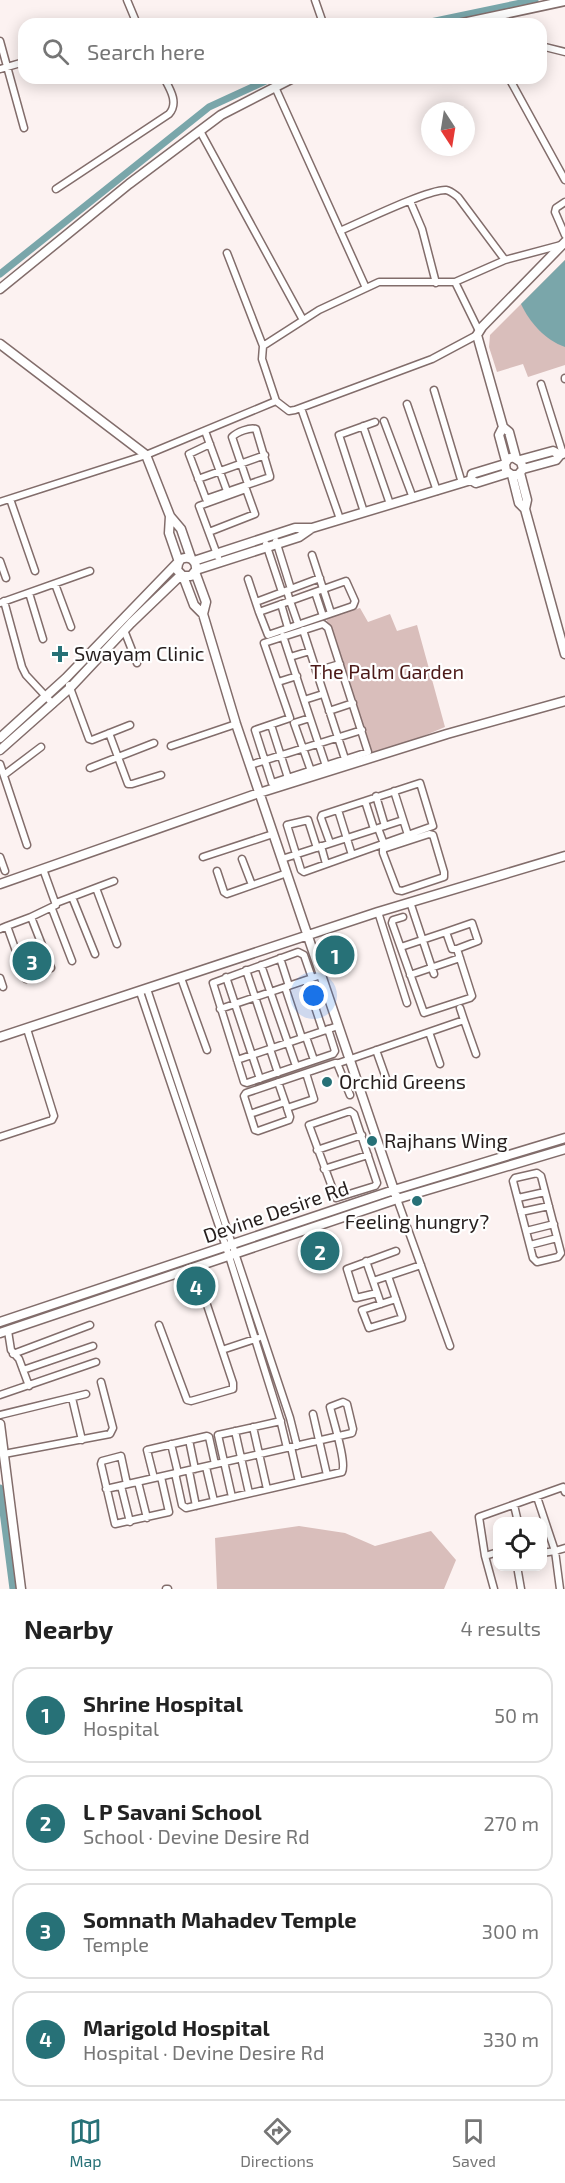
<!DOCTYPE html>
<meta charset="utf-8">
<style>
body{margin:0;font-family:"Exo 2",sans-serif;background:#f6f6f6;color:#222}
.controls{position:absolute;right:18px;bottom:18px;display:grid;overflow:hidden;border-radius:12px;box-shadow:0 3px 15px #0003}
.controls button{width:54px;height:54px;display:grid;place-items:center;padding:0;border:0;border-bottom:2px solid #e0e0e0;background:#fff;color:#222;font:30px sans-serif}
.compass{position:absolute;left:421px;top:102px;width:54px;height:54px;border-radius:50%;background:#fff;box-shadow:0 3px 15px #0003;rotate:168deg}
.you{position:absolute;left:314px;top:996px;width:21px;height:21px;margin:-15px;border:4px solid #fff;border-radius:50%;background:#1a73e8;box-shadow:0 0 0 9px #1a73e833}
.badge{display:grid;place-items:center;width:39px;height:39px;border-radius:50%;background:#277177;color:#fff;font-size:20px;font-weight:700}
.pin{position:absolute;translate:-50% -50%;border:3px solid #fff;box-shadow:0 2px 6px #0006}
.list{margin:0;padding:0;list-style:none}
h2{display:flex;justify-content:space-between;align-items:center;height:78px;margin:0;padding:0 24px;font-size:26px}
h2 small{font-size:20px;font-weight:400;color:#767676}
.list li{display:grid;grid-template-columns:39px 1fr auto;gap:18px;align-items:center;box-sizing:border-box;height:96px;margin:0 12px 12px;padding:0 12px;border:2px solid #e0e0e0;border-radius:18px}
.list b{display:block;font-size:22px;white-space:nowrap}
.list p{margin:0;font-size:20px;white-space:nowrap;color:#767676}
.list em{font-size:20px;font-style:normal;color:#767676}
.icon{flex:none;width:33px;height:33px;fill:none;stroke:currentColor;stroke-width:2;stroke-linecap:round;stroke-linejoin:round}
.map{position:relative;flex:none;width:565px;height:1589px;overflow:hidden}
.search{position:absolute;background:#fff;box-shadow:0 3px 15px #0003;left:18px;right:18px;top:18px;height:66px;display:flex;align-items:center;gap:15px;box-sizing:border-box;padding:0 21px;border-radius:18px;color:#767676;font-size:22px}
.sheet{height:510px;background:#fff}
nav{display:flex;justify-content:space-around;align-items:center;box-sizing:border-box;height:84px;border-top:2px solid #e0e0e0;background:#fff;font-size:16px;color:#767676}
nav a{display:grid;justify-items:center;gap:3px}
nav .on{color:#277177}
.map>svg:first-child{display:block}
.green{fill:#d9bebb}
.water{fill:#7aa6aa}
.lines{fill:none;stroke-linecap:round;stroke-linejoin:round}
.canal{stroke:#7aa6aa;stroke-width:7}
.street-casing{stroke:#826d6b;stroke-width:9}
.secondary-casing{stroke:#826d6b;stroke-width:11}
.street{stroke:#fff;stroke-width:6}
.secondary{stroke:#fff;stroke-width:8}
.poi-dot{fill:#277177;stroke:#fff;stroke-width:2}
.labels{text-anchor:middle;stroke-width:4.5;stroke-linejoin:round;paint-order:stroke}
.poi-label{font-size:20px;fill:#261e1d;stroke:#fff;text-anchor:start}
.park-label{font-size:20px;fill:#4c1a18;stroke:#fff}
.street-label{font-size:20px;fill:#261e1d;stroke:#fff}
</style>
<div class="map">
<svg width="565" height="1589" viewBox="0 0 565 1589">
<rect width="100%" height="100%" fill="#fcf2f1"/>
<!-- green -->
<path class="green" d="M565,260v105l-37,12 -5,-13 -26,8 -8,-25 1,-12z
M360,608l8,14 22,-8 7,17 20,-6 28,102 -72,30 -47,-139z
M299,1526l46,7 30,13 56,-15 25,29 -12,29h-227l-2,-51z"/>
<!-- water -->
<path class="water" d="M565,260v87c-20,-7 -35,-24 -44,-43z"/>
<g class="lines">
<!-- canal -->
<path class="canal" d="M421,24l114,-24
M0,274l209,-167 63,-29
M0,1488l13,101"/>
<!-- street casing -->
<g class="street-casing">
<path id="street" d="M127,0l10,24
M315,0l8,23
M0,41l24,87
M541,46l24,6
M0,69l24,-7
M509,78l56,102
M275,87l91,201
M200,131l103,189
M56,189l113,-75c10,-11 1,-25 -5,-36
M410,201l12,28 14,54
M565,202l-9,6 -1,4 10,23
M340,231c21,-9 88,-42 106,-41 5,1 8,4 12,7l47,63
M227,253l36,93
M455,282l24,49
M565,378v1
M541,384l22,70
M434,390l28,93
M276,401l13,10 6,-1 137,-51 45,-24
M407,404l30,87
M301,408l39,111
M384,421l29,77
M363,426l27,78
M205,431l22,60
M210,444l-21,10 17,45 64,-22v-1l-14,-47c-6,-2 -19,3 -24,8l16,47
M198,479l67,-24
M10,499l25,72
M0,502l146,-47 130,-54 -14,-42 1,-13 56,-36 60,-28h76l50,-22 56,-15
M364,512l-25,-77 36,-13
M209,532l46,-18 -9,-25 -47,17 19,51
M276,541l15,48
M266,544l16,48
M312,555l19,58
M0,561l6,17
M248,579l11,33
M55,584l16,43
M287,591l3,10 56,-20 9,20 -2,5 -85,29 -9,-23 31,-11 8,23
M315,592l8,24
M29,593l14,46
M4,601l18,66 4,8 27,29
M256,602l64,-24
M0,603l90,-32
M281,604l7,24
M323,624l5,4 40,124 -96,31 -17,-53 35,-12 -26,-75z
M124,630l13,33
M303,630l43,132
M283,636l21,64
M290,657l20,-6
M316,671l24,-7
M278,682l19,-6
M69,685l20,54 3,1 38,-15
M323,694l-19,6 22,66
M329,711l24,-8
M310,718l-16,5 17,48
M271,725l17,53
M109,733l19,51h4l29,-9
M171,746l65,-22
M0,764l27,81
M250,765l112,-35
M90,768l64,-25
M4,775l37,-28
M394,791l14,44
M376,796l9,30
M338,810l14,45
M378,828l6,16
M429,834l4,1 11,37v5l-42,14 -5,-1 -14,-37v-4z
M330,843l-9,-25 1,-3 43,-14 9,28
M321,846l5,18
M317,848l-9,-28 -21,5 14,45 3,2 129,-46 -13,-43 -55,18
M0,857l5,14
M203,857l70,-23
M242,859l10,26
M282,859l121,-39
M43,869l13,36 -25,12 20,51
M217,871l7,21 3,2 60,-21
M96,888l21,56
M72,897l23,57
M410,902l24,72
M56,903l58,-22
M52,909l20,52
M378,912l29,91
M403,917l-10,3 -1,3 32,90 46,-15 2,-2 -15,-47 21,-8 -6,-18 -26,9
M7,926l24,-9
M0,929l7,-3 19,53
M401,947l45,-15 6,17h5
M280,958l9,28
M261,965l35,101
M246,970l26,78
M410,975l50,-17
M226,977l34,102
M0,978l3,9
M181,978l26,72
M312,978l-8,-23 -6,-3 -85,31 31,99 3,1 86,-29 2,-3 -7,-22
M306,980l17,51
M285,987l17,51
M147,989l143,429 7,28
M140,992l89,264 51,163 7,29
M460,1008l4,12
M220,1009l101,-34
M429,1032l11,32
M306,1037l8,23
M270,1049l8,24
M376,1050l11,31
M237,1060l101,-34
M339,1063l125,-43 12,34
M306,1073l8,26 -27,9 3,9 -1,3 -31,11 -3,-1 -11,-34 2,-3 89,-30h2l13,32
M278,1082l8,23
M350,1111l4,3 23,69 -2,3 -39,12 -27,-73z
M250,1114l35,-12
M0,1137l52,-17 2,-4 -27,-87
M317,1150l45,-15
M324,1169l44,-14
M537,1173l4,3 20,77 -3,4 -21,5 -4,-4 -20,-77 2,-3z
M518,1198l27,-6
M397,1199l53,147
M521,1212l28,-6
M526,1231l28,-7
M530,1245l27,-7
M366,1261l15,43
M388,1276l14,41v1l-33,10 -7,-18 34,-11
M373,1281l48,-16
M377,1293l-21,5 -9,-29 49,-18
M159,1325l28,75 4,1 42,-12v-6l-26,-78
M8,1331l3,19 8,9 10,27
M222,1350l36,-12
M13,1354l77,-29
M23,1370l70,-24
M0,1395l96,-33
M72,1398l10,42
M313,1414l14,61
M0,1415l86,-21
M253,1427l14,62
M235,1431l14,62
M189,1440l6,29
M171,1444l7,29
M291,1447l8,35
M4,1454l106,-20 3,-6 -12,-46
M206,1467l8,34
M189,1471l7,35
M154,1478l-7,-28 60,-14 2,1 6,27
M138,1482l9,36
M127,1484l-6,-28 -19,5 -1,3 14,60 54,-12 -8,-35
M121,1486l9,36
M106,1489l246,-56 1,-4 -6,-25 -4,-2 -13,5c3,13 17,56 12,65l-156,36 -4,-3 -7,-32
M232,1497l-14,-62 63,-14
M537,1497l18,54 10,-3
M514,1505l4,17
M542,1553l13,-2 5,38
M485,1556l-6,-39 84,-30 2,5
M517,1566l4,23
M166,1589h2
M494,1589l-9,-33 13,-4"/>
</g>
<!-- secondary casing -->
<g class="secondary-casing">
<path id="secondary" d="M458,24l107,-23
M0,289l129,-105 92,-69 72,-37
M0,344l146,111 24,61 11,13 10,29
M503,427l-4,8 7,26
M516,458l-7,-26 -6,-5 -26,-92 5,-8 83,-85
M520,460l33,-9 7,4
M523,469l33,-9 4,-5 5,-2
M520,473l7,27 -2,9
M512,475l7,28 6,6 40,145
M471,480l1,-6 33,-10 3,-5 5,-2 8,5 2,7 -5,6h-6l-6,-4 -1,-7
M170,516l-1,17 10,29
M194,561l101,-33h17
M196,570l103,-33 13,-9 159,-48 5,3 32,-10
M195,572l11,30 -3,12 33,110 161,475
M183,576l11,29 9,9
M0,738l66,-60 115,-119c9,-4 16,2 15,11l-5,6h-8l-6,-6 1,-6
M0,750l70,-62 61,-65 50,-48
M0,884l259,-91 188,-59 118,-33
M0,1037l378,-125 187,-56
M0,1322l394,-132 171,-52
M0,1333l397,-134 168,-50
M0,1424l21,165"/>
</g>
<!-- street -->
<use href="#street" class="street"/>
<!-- secondary -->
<use href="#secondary" class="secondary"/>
</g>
<!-- markers -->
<g class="poi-dot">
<path d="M57 645h6v6h6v6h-6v6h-6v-6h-6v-6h6z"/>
<circle cx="327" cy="1082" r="6"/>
<circle cx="372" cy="1141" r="6"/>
<circle cx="417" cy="1201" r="6"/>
</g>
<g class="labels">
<!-- poi labels -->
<g class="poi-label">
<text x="74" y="661">Swayam Clinic</text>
<text x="339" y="1089">Orchid Greens</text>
<text x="384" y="1148">Rajhans Wing</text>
<text x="417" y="1229" text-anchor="middle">Feeling hungry?</text>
</g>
<!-- park labels -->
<g class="park-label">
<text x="387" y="679">The Palm Garden</text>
</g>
<!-- street labels -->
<g class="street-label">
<text transform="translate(276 1212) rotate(-19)" y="7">Devine Desire Rd</text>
</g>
</g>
</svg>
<div class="controls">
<button><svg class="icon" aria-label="locate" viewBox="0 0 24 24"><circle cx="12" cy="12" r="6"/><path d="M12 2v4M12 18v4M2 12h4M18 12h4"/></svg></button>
</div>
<svg class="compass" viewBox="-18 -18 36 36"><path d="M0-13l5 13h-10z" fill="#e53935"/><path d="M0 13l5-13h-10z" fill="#767676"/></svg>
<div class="you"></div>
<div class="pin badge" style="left:335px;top:955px">1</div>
<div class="pin badge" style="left:320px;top:1251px">2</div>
<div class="pin badge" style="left:32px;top:961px">3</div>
<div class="pin badge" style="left:196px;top:1286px">4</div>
<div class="search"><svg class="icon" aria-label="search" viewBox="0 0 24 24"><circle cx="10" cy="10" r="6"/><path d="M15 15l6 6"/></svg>Search here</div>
</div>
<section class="sheet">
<h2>Nearby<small>4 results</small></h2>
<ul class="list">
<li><span class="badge">1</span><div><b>Shrine Hospital</b><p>Hospital</p></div><em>50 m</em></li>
<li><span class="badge">2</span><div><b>L P Savani School</b><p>School · Devine Desire Rd</p></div><em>270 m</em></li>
<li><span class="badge">3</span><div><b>Somnath Mahadev Temple</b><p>Temple</p></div><em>300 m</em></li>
<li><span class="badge">4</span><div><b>Marigold Hospital</b><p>Hospital · Devine Desire Rd</p></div><em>330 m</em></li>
</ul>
</section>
<nav>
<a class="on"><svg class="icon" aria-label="map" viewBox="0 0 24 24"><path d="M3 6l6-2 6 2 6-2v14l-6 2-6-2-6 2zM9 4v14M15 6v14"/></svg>Map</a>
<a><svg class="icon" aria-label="directions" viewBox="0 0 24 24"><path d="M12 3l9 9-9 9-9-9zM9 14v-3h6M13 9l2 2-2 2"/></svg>Directions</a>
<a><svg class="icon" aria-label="saved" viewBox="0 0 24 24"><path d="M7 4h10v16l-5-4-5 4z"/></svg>Saved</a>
</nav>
